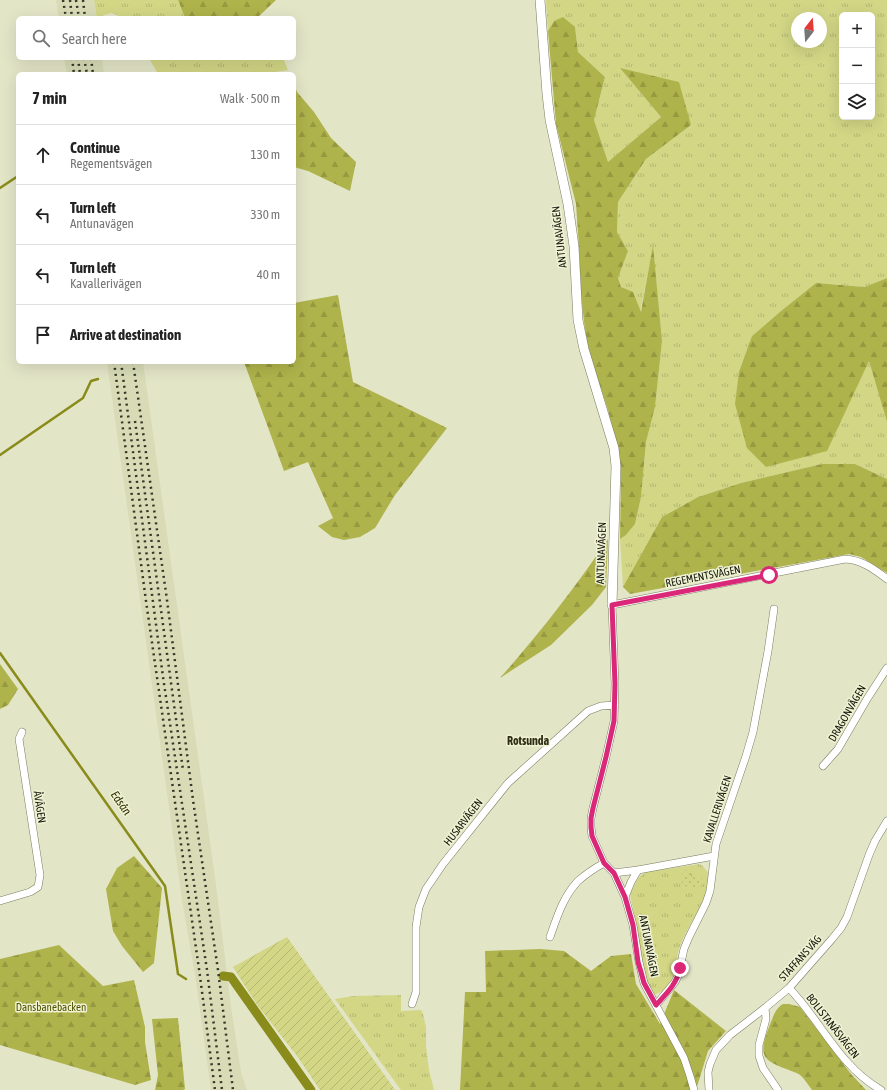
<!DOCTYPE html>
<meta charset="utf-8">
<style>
body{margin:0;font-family:"Asap Condensed",sans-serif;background:#f2f2f2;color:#222}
.controls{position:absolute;right:12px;top:12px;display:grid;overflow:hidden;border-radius:6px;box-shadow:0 4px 16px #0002}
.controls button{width:36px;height:36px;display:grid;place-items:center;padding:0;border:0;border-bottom:1px solid #e0e0e0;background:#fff;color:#222;font:20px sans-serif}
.compass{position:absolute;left:791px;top:12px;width:36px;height:36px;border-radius:50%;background:#fff;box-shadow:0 4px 16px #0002;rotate:17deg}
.stop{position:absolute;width:12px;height:12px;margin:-9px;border:3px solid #db2777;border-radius:50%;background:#fff}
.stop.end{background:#db2777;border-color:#fff;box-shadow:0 1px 4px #0008}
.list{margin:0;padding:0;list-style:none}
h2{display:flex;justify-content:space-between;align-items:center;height:52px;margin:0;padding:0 16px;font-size:17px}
h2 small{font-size:13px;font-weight:400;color:#767676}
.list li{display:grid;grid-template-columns:26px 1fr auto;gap:12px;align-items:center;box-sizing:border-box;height:60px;padding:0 16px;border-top:1px solid #e0e0e0}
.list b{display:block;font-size:15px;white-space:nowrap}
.list p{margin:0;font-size:13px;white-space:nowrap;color:#767676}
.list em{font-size:13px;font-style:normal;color:#767676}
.icon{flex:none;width:22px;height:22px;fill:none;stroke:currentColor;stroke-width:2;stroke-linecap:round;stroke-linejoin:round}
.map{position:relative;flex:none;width:887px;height:1090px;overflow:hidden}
.search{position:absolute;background:#fff;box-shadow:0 4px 16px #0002;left:16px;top:16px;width:280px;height:44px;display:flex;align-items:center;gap:10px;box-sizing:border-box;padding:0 14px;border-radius:6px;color:#767676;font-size:15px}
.panel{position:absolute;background:#fff;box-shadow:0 4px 16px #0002;left:16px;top:72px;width:280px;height:292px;border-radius:6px}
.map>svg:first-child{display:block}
.built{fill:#d8dbb6}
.grass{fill:url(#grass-tufts);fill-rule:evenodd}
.forest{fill:url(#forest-firs)}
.park{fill:url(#park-dots)}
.garden{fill:url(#garden-furrows)}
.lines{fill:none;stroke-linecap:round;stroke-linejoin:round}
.stream{stroke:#898b1b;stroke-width:2.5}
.canal{stroke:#898b1b;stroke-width:9}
.minor-casing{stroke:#7a7c60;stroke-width:8}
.tertiary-casing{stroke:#7a7c60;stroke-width:10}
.minor{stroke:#fff;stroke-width:7}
.tertiary{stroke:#fff;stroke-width:9}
.rail{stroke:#353628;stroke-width:2.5;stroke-dasharray:2 4;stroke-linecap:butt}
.route{stroke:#db2777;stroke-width:5}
.labels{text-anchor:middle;stroke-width:3;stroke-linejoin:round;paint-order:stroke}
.street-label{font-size:11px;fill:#15160b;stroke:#f0f3d3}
.park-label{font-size:11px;fill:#515200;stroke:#f0f3d3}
.neighbourhood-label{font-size:12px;font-weight:bold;fill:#2d2e15;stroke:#f0f3d3}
.water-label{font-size:12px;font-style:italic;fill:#313104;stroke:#f0f3d3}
</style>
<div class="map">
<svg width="887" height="1090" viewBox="0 0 887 1090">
<defs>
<pattern id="grass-tufts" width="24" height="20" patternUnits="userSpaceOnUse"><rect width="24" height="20" fill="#d2d685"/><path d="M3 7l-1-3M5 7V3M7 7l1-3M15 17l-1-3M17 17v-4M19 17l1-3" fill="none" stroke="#b3b772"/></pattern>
<pattern id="forest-firs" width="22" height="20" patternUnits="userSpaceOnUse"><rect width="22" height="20" fill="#afb34b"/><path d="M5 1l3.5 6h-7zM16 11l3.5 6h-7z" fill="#969940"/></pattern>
<pattern id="park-dots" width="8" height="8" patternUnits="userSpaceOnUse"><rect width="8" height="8" fill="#d2d685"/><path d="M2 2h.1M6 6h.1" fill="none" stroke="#b3b772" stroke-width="1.8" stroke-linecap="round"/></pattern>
<pattern id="garden-furrows" width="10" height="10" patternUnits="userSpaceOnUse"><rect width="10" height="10" fill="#d2d685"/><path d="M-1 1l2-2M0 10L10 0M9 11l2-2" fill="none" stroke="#b3b772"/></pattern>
</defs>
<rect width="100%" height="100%" fill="#e3e5c7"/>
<!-- built -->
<path class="built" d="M56,0h38l3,18h-38z
M64,58h38l2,16h-37z
M107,362h36l73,523 15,122 10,65 6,18h-36l-15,-109 -14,-81z"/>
<!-- grass -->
<path class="grass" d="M94,0h84l7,18h-62l-11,-5 -8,2 -3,3h-4z
M546,0h341v278l-21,9 -50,-4 -35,28 -29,25 117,25 18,61v57l-32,-15h-33l-81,19 -43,14 -36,20 -39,70 -3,-48 6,-4 9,-11 6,-27 5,-55 9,-35 7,-66 -9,-94 -13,66 -19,-26 -3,-9 10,-27 -11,-19 1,-30 28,-43 45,-34 -70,-56 40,48 -53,45 -14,-42 11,-43 -27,-25 -3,-25 -21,-6 -6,10zM842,15h30v102h-30zM797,18h24v24h-24z
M149,58h134l5,12 -25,4h-105z
M700,864c5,4 9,8 9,15 0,2 -1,4 -1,6 -5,22 -20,40 -28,61 -4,11 -4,25 -9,35 -3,6 -10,13 -17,13l-5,-6 -7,-27 -5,-33 -7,-34 8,-16 8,-6z
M401,995v16l20,-1 2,4 3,13v19l3,24 5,20h-33l-66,-91 18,-3z"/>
<!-- forest -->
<path class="forest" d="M178,0h98l-19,18h-72z
M563,17l12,10 3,25 27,25 -11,43 14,42 53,-45 -41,-49 59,14 12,43 -45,34 -28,43 -1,30 11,19 -10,27 3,9 12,5 8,20 12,-67 9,96 -7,66 -9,35 -5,55 -6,27 -9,11 -6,4 1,-63 -2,-21 -11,-45 -20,-62 -4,-26 -3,-28 -2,-47 -3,-43 -20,-80 -8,-93 6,-10z
M294,84l3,8 17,20 17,26 25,24 -6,29 -42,-20 -14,-4z
M887,278v144l-18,-61 -42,90 -61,16 -19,-19 -12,-44 4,-32 13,-36 29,-25 35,-28 49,4z
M338,295l15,87 94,46 -52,67 -20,33 -15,9 -16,3 -12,-3 -14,-11 15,-8 -25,-56 -24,9 -40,-109h50v-59z
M822,464h33l32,15v94l-26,-16 -12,-3 -219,40 -7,-7 39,-70 36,-20 43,-14z
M608,539l-2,48 -14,18 -41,40 -51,33c39,-44 75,-90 108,-139z
M0,664l18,25 -10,16 -8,4z
M134,856l28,32 -8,75 -11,9 -21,-26 -9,-15 -7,-42 11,-21z
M59,945l44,41 31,-6 11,47v15l6,38 -16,5 -135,-40v-86z
M540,949l24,2 27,20 20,-15 20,-2 5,30 24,40 14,-34 52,41 -18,20 -12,39h-236l5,-98h21l-1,-41z
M783,1004h6l11,3 51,67 15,16h-54c-4,-5 -7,-11 -12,-15 -2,-2 -7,-3 -11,-5 -27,-10 -31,-14 -20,-43 3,-7 6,-19 14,-23z
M178,1018l7,71 -2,1h-28l3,-15 -6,-56z"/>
<!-- park -->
<path class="park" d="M683,870l8,1v6l11,1 -1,9 -19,-1z"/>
<!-- garden -->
<path class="garden" d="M287,937l108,153h-75l-23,-34 -39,-50 -25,-39z"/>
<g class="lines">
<!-- stream -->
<path class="stream" d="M0,188l18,-12
M0,455l83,-57 8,-17 7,-2
M0,653l165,233 13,88 8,5"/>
<!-- canal -->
<path class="canal" d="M223,976l8,1 80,113"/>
<!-- minor casing -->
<g class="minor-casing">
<path id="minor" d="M823,766l15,-17 29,-50 20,-31
M614,873l24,-3 76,-14
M625,897l6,-15 7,-12
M0,901l30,-9 8,-5 2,-12 -21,-136 3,-7
M550,937c7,-20 13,-40 28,-56 8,-7 17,-13 26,-18
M789,988c32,33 50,78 92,102
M412,1004l4,-12v-65l3,-20 7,-18 17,-25 65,-81 80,-72 13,-5 14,-1
M656,1005l19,-23 3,-6 6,-27 5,-12 17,-34 4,-12 6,-47 30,-88 7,-24 15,-81 6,-42
M765,1008l1,11 -7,26v11l4,12 15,22
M694,1090l-4,-14 -6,-18 -40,-75 -5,-21 -6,-37 -8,-28 -11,-24 -10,-10 -12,-27 -1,-9v-9l2,-10 13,-51 8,-36 1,-37 -3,-79 233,-46c17,1 29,10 42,20
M709,1090l-1,-18 2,-8 6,-14 14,-15 35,-27 24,-20 43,-49 9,-11 6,-11 22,-62 6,-14 12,-20"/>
</g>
<!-- tertiary casing -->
<g class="tertiary-casing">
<path id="tertiary" d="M540,0l7,94 3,26 18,84 6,42 4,74 6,29 30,99 2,18 -4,139"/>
</g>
<!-- minor -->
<use href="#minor" class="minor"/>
<!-- tertiary -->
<use href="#tertiary" class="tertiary"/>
<!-- rail -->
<path class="rail" d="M63,0l3,18
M70,0l2,18
M76,0l3,18
M83,0l2,18
M72,58l2,16
M78,58l2,16
M84,58l3,16
M91,58l2,16
M114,362l32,239 53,368 16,121
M121,362l42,315 44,293 15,120
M133,362l34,238 26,200 25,170 15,120
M135,421l48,349"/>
</g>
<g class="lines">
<!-- route -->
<path class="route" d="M680,968c-3,16 -14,26 -24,37l-12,-22 -3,-11 -3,-10 -5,-37 -8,-28 -11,-24 -10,-10 -12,-27 -1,-9v-9l2,-10 13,-51 8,-36 1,-37 -3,-79 157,-30"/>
</g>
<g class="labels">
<!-- street labels -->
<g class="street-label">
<text transform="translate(559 237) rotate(-97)" y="4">ANTUNAVÄGEN</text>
<text transform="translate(601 553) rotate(-88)" y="4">ANTUNAVÄGEN</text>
<text transform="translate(703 576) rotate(-11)" y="4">REGEMENTSVÄGEN</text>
<text transform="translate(847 713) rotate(-60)" y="4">DRAGONVÄGEN</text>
<text transform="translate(40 807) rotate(81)" y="4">ÅVÄGEN</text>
<text transform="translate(717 809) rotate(-72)" y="4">KAVALLERIVÄGEN</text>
<text transform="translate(463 822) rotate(-52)" y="4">HUSARVÄGEN</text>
<text transform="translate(649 946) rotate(79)" y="4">ANTUNAVÄGEN</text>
<text transform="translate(800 958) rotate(-48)" y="4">STAFFANS VÄG</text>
<text transform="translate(833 1026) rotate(52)" y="4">BOLLSTANÄSVÄGEN</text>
</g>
<!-- park labels -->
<g class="park-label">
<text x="51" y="1011">Dansbanebacken</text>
</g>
<!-- neighbourhood labels -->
<g class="neighbourhood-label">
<text x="528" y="745">Rotsunda</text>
</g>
<!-- water labels -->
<g class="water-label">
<text transform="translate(121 803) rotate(55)" y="4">Edsån</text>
</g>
</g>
</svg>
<div class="controls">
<button>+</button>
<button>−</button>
<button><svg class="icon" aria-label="layers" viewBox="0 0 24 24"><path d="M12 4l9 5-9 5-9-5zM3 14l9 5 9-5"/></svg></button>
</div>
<svg class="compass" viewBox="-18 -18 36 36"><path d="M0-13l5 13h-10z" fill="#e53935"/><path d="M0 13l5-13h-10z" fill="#767676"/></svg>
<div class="stop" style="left:769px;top:575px"></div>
<div class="stop end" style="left:680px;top:968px"></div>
<div class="search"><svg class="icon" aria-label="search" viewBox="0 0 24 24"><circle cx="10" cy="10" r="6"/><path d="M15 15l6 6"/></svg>Search here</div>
<section class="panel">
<h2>7 min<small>Walk · 500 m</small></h2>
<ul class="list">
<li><svg class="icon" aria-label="ahead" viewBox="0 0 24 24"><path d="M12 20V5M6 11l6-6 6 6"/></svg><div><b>Continue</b><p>Regementsvägen</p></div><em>130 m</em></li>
<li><svg class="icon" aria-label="left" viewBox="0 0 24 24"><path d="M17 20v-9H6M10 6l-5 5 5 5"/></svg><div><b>Turn left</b><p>Antunavägen</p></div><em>330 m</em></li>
<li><svg class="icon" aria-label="left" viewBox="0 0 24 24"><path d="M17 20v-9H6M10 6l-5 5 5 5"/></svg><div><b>Turn left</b><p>Kavallerivägen</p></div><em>40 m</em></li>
<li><svg class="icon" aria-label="arrive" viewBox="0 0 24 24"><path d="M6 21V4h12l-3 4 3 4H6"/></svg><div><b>Arrive at destination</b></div></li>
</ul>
</section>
</div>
